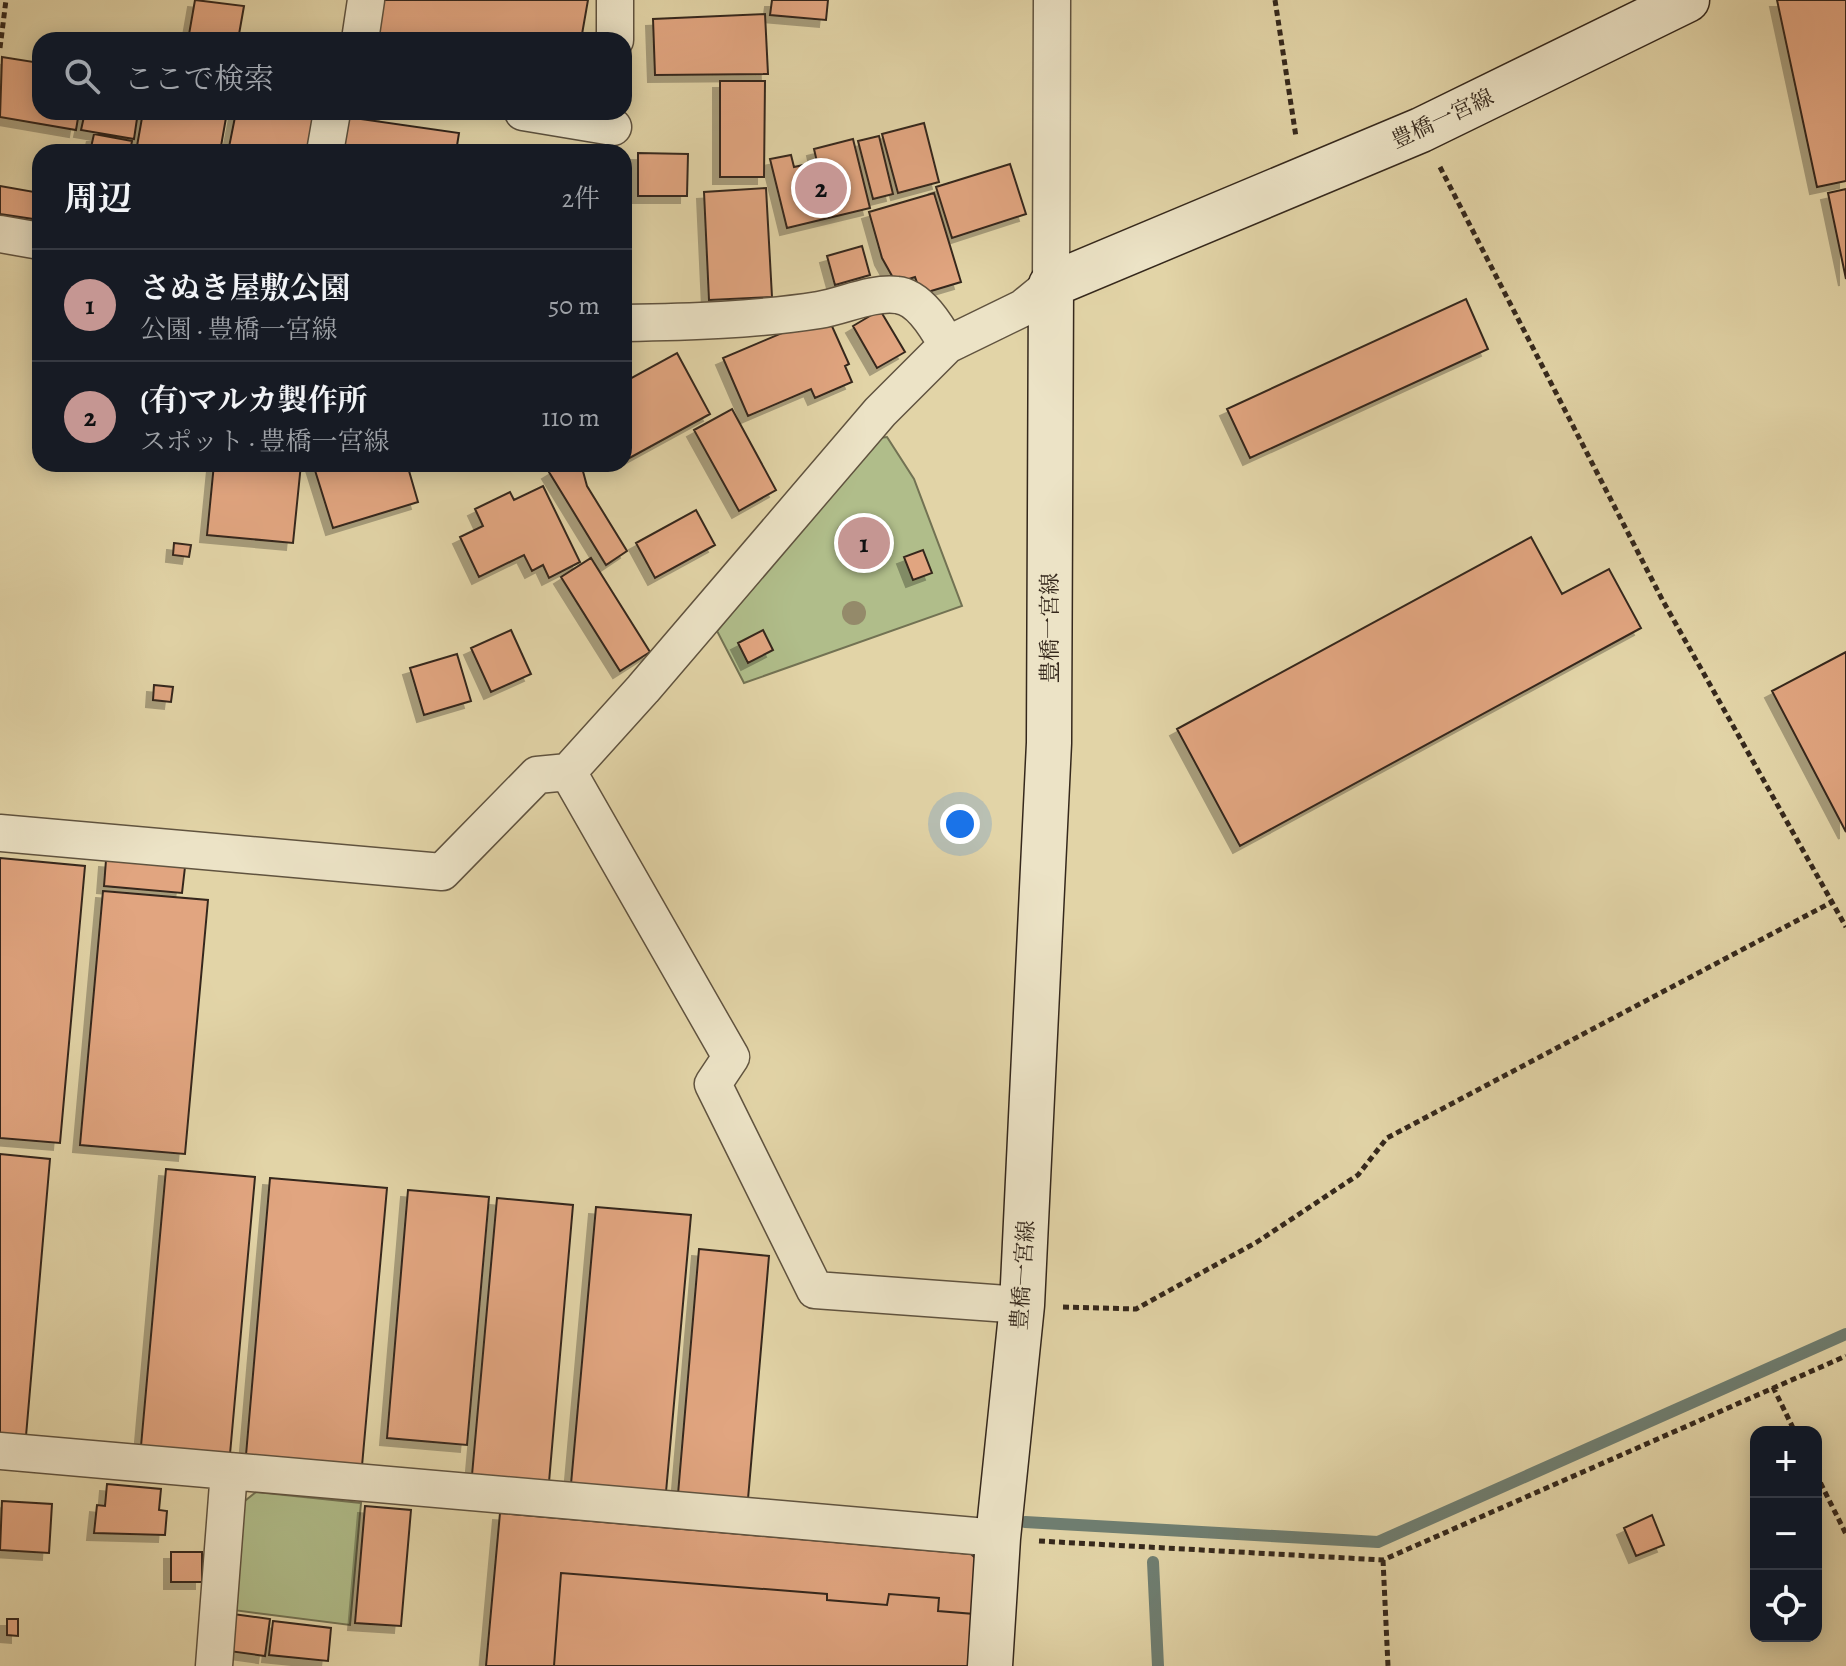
<!DOCTYPE html>
<html lang="ja">
<meta charset="utf-8">
<style>
body{margin:0;font-family:Alegreya,"Noto Serif JP",serif;background:#20242c;color:#f1f3f6}
.controls{position:absolute;right:24px;bottom:24px;display:grid;overflow:hidden;border-radius:16px;box-shadow:0 4px 20px #0003}
.controls button{width:72px;height:72px;display:grid;place-items:center;padding:0;border:0;border-bottom:2px solid #363941;background:#171b24;color:#f1f3f6;font:40px sans-serif}
.you{position:absolute;left:960px;top:824px;width:28px;height:28px;margin:-20px;border:6px solid #fff;border-radius:50%;background:#1a73e8;box-shadow:0 0 0 12px #1a73e833}
.badge{display:grid;place-items:center;width:52px;height:52px;border-radius:50%;background:#c59692;color:#111;font-size:26px;font-weight:700}
.pin{position:absolute;translate:-50% -50%;border:4px solid #fff;box-shadow:0 2px 8px #0006}
.list{margin:0;padding:0;list-style:none}
h2{display:flex;justify-content:space-between;align-items:center;height:104px;margin:0;padding:0 32px;font-size:34px}
h2 small{font-size:26px;font-weight:400;color:#9ea1a6}
.list li{display:grid;grid-template-columns:52px 1fr auto;gap:24px;align-items:center;box-sizing:border-box;height:112px;padding:0 32px;border-top:2px solid #363941}
.list b{display:block;font-size:30px;white-space:nowrap}
.list p{margin:0;font-size:26px;white-space:nowrap;color:#9ea1a6}
.list em{font-size:26px;font-style:normal;color:#9ea1a6}
.icon{flex:none;width:44px;height:44px;fill:none;stroke:currentColor;stroke-width:2;stroke-linecap:round;stroke-linejoin:round}
.map{position:relative;flex:none;width:1846px;height:1666px;overflow:hidden}
.search{position:absolute;background:#171b24;box-shadow:0 4px 20px #0003;left:32px;top:32px;width:600px;height:88px;display:flex;align-items:center;gap:20px;box-sizing:border-box;padding:0 28px;border-radius:24px;color:#9ea1a6;font-size:30px}
.panel{position:absolute;background:#171b24;box-shadow:0 4px 20px #0003;left:32px;top:144px;width:600px;height:328px;border-radius:24px}
.map>svg:first-child{display:block}
.green{fill:#b0bd8a;stroke:#727253;stroke-width:2}
.lines{fill:none;stroke-linecap:round;stroke-linejoin:round}
.stream{stroke:#6f7e71;stroke-width:12}
.building{fill:#e1a580;stroke:#35281c;stroke-width:2;filter:url(#shadow)}
.minor-casing{stroke:#60533f;stroke-width:39}
.secondary-casing{stroke:#35281c;stroke-width:47}
.path{stroke:#35281c;stroke-width:5;stroke-dasharray:6 4;stroke-linecap:butt}
.minor{stroke:#ece3c6;stroke-width:36}
.secondary{stroke:#ece3c6;stroke-width:44}
.tree{fill:#948a6a}
.labels{text-anchor:middle;stroke-width:6;stroke-linejoin:round;paint-order:stroke}
.street-label{font-size:22px;fill:#35281c;stroke:#ece3c6}
</style>
<div class="map">
<svg width="1846" height="1666" viewBox="0 0 1846 1666">
<defs>
<filter id="shadow"><feDropShadow dx="-7" dy="7" stdDeviation="0" flood-color="#0004"/></filter>
</defs>
<rect width="100%" height="100%" fill="#e2d4a7"/>
<filter id="stains"><feTurbulence type="fractalNoise" baseFrequency=".0025" numOctaves="4"/><feColorMatrix values="0 0 0 0 .2 0 0 0 0 .09 0 0 0 0 .02 0 0 0 .5 -.17"/></filter>
<radialGradient id="worn" r=".72"><stop offset=".6" stop-color="#630" stop-opacity="0"/><stop offset="1" stop-color="#630" stop-opacity=".3"/></radialGradient>
<!-- green -->
<path class="green" d="M887,437l27,42 48,127 -218,77 -27,-52 162,-193z
M256,1492l105,11 -11,122 -117,-15 8,-106z"/>
<g class="lines">
<!-- stream -->
<path class="stream" d="M1025,1522l353,20 468,-208
M1153,1562l5,104"/>
</g>
<!-- building -->
<path class="building" d="M195,0l49,6 -6,34h-50z
M377,0h211l-7,40 -211,-1z
M772,0h56l-2,20 -56,-5z
M1777,0h69v181l-29,6z
M765,14l3,60 -113,1 -2,-56z
M2,57l38,6v49h39l-3,18 -76,-13z
M720,81h45l-1,96h-44z
M85,112h53l-4,27 -53,-9z
M143,112h84l-7,40h-50l-33,-6z
M236,112h87l-7,40h-88z
M365,112h21l-1,6 -20,-2z
M347,117l112,16 -3,19h-114z
M924,123l15,59 -41,11 -16,-59z
M94,134l38,7 -2,11h-40z
M879,136l14,58 -20,5 -15,-58z
M853,139l17,69 -83,20 -17,-69 21,-4 3,12 23,-5 -3,-13z
M471,147l101,5h-101z
M638,153l50,1 -1,42h-49z
M1010,164l16,50 -74,24 -16,-51z
M0,186l40,7v27l-40,-6z
M766,188l6,109 -63,3 -5,-108z
M1846,189v90l-18,-86z
M934,193l27,89 -40,12 -6,-17 -19,6 -14,-25 -13,-46z
M862,246l8,29 -35,10 -8,-29z
M1466,299l22,50 -238,109 -23,-49z
M880,310l25,42 -28,16 -24,-42z
M820,317l11,7 18,40 -4,2 7,16 -37,16 -4,-9 -63,27 -25,-58z
M677,353l33,61 -86,47v-79z
M732,409l44,81 -37,21 -45,-81z
M214,464h87l-8,79 -86,-8z
M313,464h94l11,38 -85,26z
M562,464h19l6,22 40,65 -21,14 -57,-93z
M543,486l37,76 -31,16 -6,-13 -11,6 -8,-16 -45,22 -19,-40 23,-11 -8,-17 35,-17 4,8z
M696,510l19,35 -60,33 -19,-35z
M1531,537l31,57 47,-25 32,59 -401,218 -63,-117z
M174,543l17,2 -2,12 -16,-2z
M923,550l9,23 -19,7 -9,-23z
M591,558l59,94 -30,19 -59,-94z
M511,630l20,44 -40,18 -20,-44z
M763,630l10,20 -25,13 -10,-20z
M1846,652v180l-74,-141z
M457,654l14,47 -47,14 -14,-47z
M154,685l19,2 -2,15 -18,-2z
M0,858l85,8 -25,277 -60,-5z
M106,860l79,7 -3,26 -78,-7z
M103,891l105,9 -23,254 -105,-9z
M0,1154l50,5 -24,277 -26,-2z
M166,1169l89,8 -25,277 -89,-8z
M270,1178l117,10 -25,278 -116,-11z
M408,1190l81,7 -22,248 -80,-7z
M497,1198l76,7 -24,277 -77,-7z
M596,1207l95,8 -25,277 -95,-8z
M699,1249l70,7 -21,243 -70,-5z
M107,1484l54,5 -2,21 8,1 -2,24 -71,-2 3,-28 8,1z
M2,1501l50,3 -3,49 -49,-3z
M365,1506l46,4 -10,116 -46,-3z
M500,1513l471,41 12,11 -6,101h-491z
M1652,1515l12,30 -28,11 -12,-28z
M171,1552h31v30h-31z
M561,1573l266,21v6l60,5 2,-11 50,4 -1,13 36,3 -4,52h-416z
M233,1614l37,5 -5,37 -36,-5z
M7,1619h11v17l-11,-1z
M273,1621l58,7 -3,33 -59,-6z"/>
<g class="lines">
<!-- minor casing -->
<g class="minor-casing">
<path id="minor" d="M360,40l6,-40
M615,40v-40
M523,112l90,15
M325,152l7,-40
M0,234l40,7
M624,323c65,-1 131,-3 195,-13 25,-4 52,-18 78,-15 22,2 40,32 50,50
M568,772l163,285 -18,27 102,206 207,15
M0,833l442,39 95,-97 31,-3 75,-83 237,-277 67,-67 76,-37 28,-23 1,-285
M0,1451l998,87
M214,1666l15,-195"/>
</g>
<!-- secondary casing -->
<g class="secondary-casing">
<path id="secondary" d="M990,1666l8,-128 24,-233 27,-562 2,-458 370,-155 266,-130"/>
</g>
<!-- path -->
<path class="path" d="M1275,0l21,137
M0,48l6,-48
M1440,167l223,434 183,326
M1063,1307l73,2 121,-67 101,-67 29,-37 445,-236
M1773,1387l22,45
M1816,1474l30,60
M1039,1541l344,19 463,-204
M1383,1560l5,106"/>
<!-- minor -->
<use href="#minor" class="minor"/>
<!-- secondary -->
<use href="#secondary" class="secondary"/>
</g>
<!-- trees -->
<g class="tree">
<circle cx="848" cy="534" r="12"/>
<circle cx="854" cy="613" r="12"/>
</g>
<g class="labels">
<!-- street labels -->
<g class="street-label">
<text transform="translate(1442 118) rotate(-25)" y="8">豊橋一宮線</text>
<text transform="translate(1049 628) rotate(-90)" y="8">豊橋一宮線</text>
<text transform="translate(1022 1275) rotate(-86)" y="8">豊橋一宮線</text>
</g>
</g>
<rect width="100%" height="100%" filter="url(#stains)"/>
<rect width="100%" height="100%" fill="url(#worn)"/>
</svg>
<div class="controls">
<button>+</button>
<button>−</button>
<button><svg class="icon" aria-label="locate" viewBox="0 0 24 24"><circle cx="12" cy="12" r="6"/><path d="M12 2v4M12 18v4M2 12h4M18 12h4"/></svg></button>
</div>
<div class="you"></div>
<div class="pin badge" style="left:864px;top:543px">1</div>
<div class="pin badge" style="left:821px;top:188px">2</div>
<div class="search"><svg class="icon" aria-label="search" viewBox="0 0 24 24"><circle cx="10" cy="10" r="6"/><path d="M15 15l6 6"/></svg>ここで検索</div>
<section class="panel">
<h2>周辺<small>2件</small></h2>
<ul class="list">
<li><span class="badge">1</span><div><b>さぬき屋敷公園</b><p>公園 · 豊橋一宮線</p></div><em>50 m</em></li>
<li><span class="badge">2</span><div><b>(有)マルカ製作所</b><p>スポット · 豊橋一宮線</p></div><em>110 m</em></li>
</ul>
</section>
</div>
